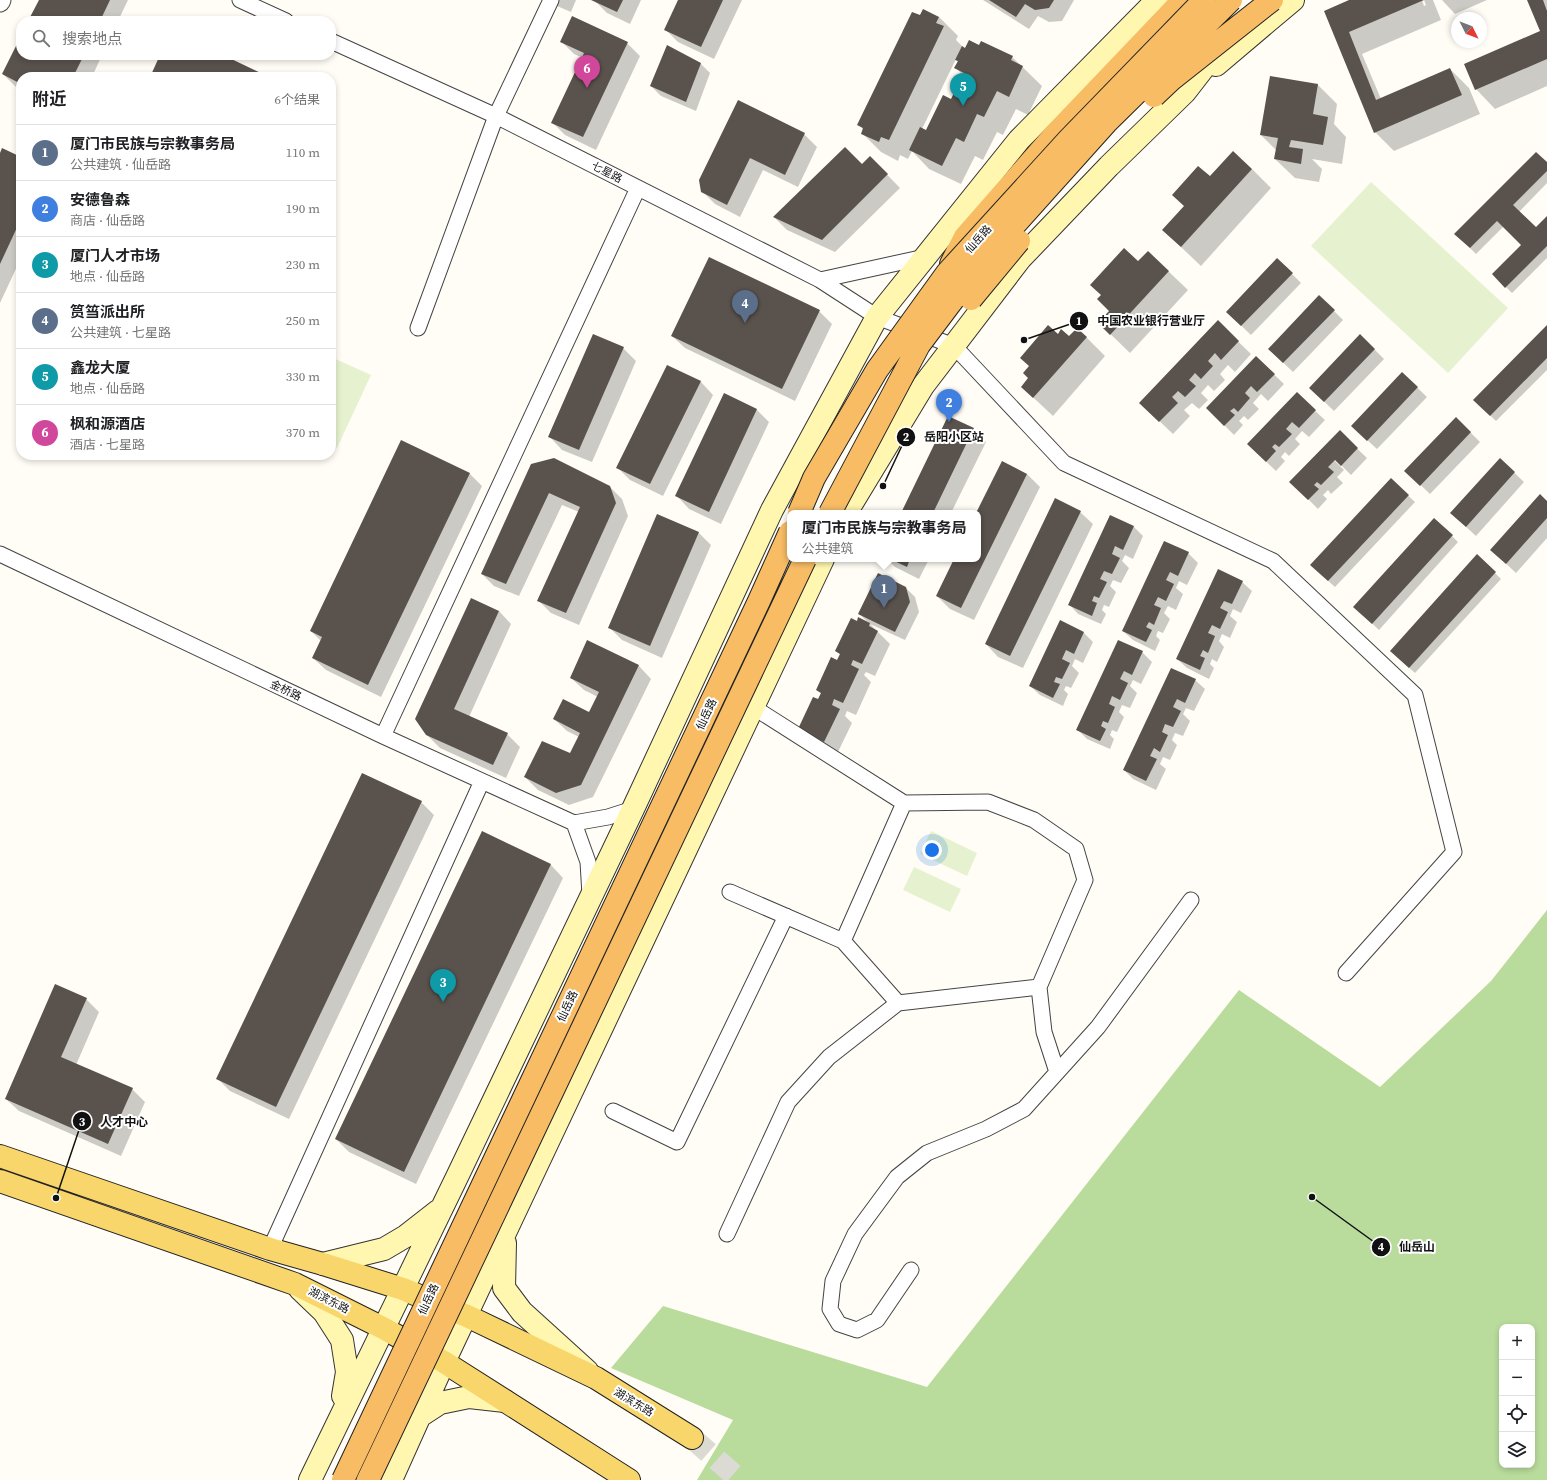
<!DOCTYPE html>
<html lang="zh">
<meta charset="utf-8">
<style>
body{margin:0;font-family:"Source Serif 4","Noto Sans SC",serif;background:#f2f2f2;color:#202124}
.controls{position:absolute;right:12px;bottom:12px;display:grid;overflow:hidden;border-radius:8px;box-shadow:0 2px 6px #0003}
.controls button{width:36px;height:36px;display:grid;place-items:center;padding:0;border:0;border-bottom:1px solid #e0e0e0;background:#fff;color:#202124;font:20px sans-serif}
.compass{position:absolute;left:1451px;top:12px;width:36px;height:36px;border-radius:50%;background:#fff;box-shadow:0 2px 6px #0003;rotate:132deg}
.you{position:absolute;left:932px;top:850px;width:14px;height:14px;margin:-10px;border:3px solid #fff;border-radius:50%;background:#1a73e8;box-shadow:0 0 0 6px #1a73e833}
.badge{display:grid;place-items:center;width:26px;height:26px;border-radius:50%;background:#1a73e8;color:#fff;font-size:13px;font-weight:700}
.pin{position:absolute;translate:-50% -33px;filter:drop-shadow(0 1px 2px #0008)}
.pin::after{content:'';position:absolute;top:21px;width:14px;height:12px;background:inherit;clip-path:polygon(0 0,100% 0,50% 100%)}
.popup{position:absolute;left:787px;top:510px;width:194px;height:52px;box-sizing:border-box;display:grid;place-content:center;border-radius:8px;background:#fff;filter:drop-shadow(0 1px 3px #0005);font-size:13px;white-space:nowrap;color:#757577}
.popup b{font-size:15px;color:#202124}
.popup::after{content:'';position:absolute;left:50%;top:100%;margin-left:-8px;border:8px solid transparent;border-top-color:#fff}
.list{margin:0;padding:0;list-style:none}
h2{display:flex;justify-content:space-between;align-items:center;height:52px;margin:0;padding:0 16px;font-size:17px}
h2 small{font-size:13px;font-weight:400;color:#757577}
.list li{display:grid;grid-template-columns:26px 1fr auto;gap:12px;align-items:center;box-sizing:border-box;height:56px;padding:0 16px;border-top:1px solid #e0e0e0}
.list b{display:block;font-size:15px;white-space:nowrap}
.list p{margin:0;font-size:13px;white-space:nowrap;color:#757577}
.list em{font-size:13px;font-style:normal;color:#757577}
.icon{flex:none;width:22px;height:22px;fill:none;stroke:currentColor;stroke-width:2;stroke-linecap:round;stroke-linejoin:round}
.map{position:relative;flex:none;width:1547px;height:1480px;overflow:hidden}
.search{position:absolute;background:#fff;box-shadow:0 2px 6px #0003;left:16px;top:16px;width:320px;height:44px;display:flex;align-items:center;gap:10px;box-sizing:border-box;padding:0 14px;border-radius:16px;color:#757577;font-size:15px}
.panel{position:absolute;background:#fff;box-shadow:0 2px 6px #0003;left:16px;top:72px;width:320px;height:388px;border-radius:16px}
.map>svg:first-child{display:block}
.forest{fill:#b9dc9c;fill-rule:evenodd}
.pitch{fill:#e6f2cf}
.shadow{fill:#0003;fill-rule:evenodd}
.building{fill:#5a524d}
.lines{fill:none;stroke-linecap:round;stroke-linejoin:round}
.primary-tunnel{stroke:#dbdad3;stroke-width:22;stroke-dasharray:22 11;stroke-linecap:butt}
.minor-casing{stroke:#444;stroke-width:17}
.tertiary-casing{stroke:#444;stroke-width:21}
.secondary-casing{stroke:#333;stroke-width:24}
.primary-casing{stroke:#222;stroke-width:24}
.trunk-casing{stroke:#222;stroke-width:24}
.minor{stroke:#fff;stroke-width:15}
.tertiary{stroke:#fff;stroke-width:19}
.secondary{stroke:#fff6b0;stroke-width:22}
.primary{stroke:#f9d66b;stroke-width:22}
.trunk{stroke:#f7bc64;stroke-width:22}
.trunk-bridge-casing{stroke:#222;stroke-width:24;stroke-linecap:butt}
.trunk-bridge{stroke:#f7bc64;stroke-width:22}
.labels{text-anchor:middle;stroke-width:4;stroke-linejoin:round;paint-order:stroke}
.street-label{font-size:11px;fill:#111;stroke:#fff}
.leader{fill:none;stroke:#111;stroke-width:1.5}
.callout-dot{fill:#111;stroke:#fff;stroke-width:1.5}
.mark-label{font-size:12px;text-anchor:middle;font-weight:bold;fill:#fff}
.callout-label{font-size:12px;text-anchor:middle;font-weight:bold;fill:#111;stroke:#fff;stroke-width:4;stroke-linejoin:round;paint-order:stroke}
</style>
<div class="map">
<svg width="1547" height="1480" viewBox="0 0 1547 1480">
<rect width="100%" height="100%" fill="#fffdf5"/>
<!-- forest -->
<path class="forest" d="M1547,910v570h-850l36,-60 -122,-52 52,-62 264,81 312,-397 141,97 111,-106zM1502,1327h30v138h-30z"/>
<!-- pitch -->
<path class="pitch" d="M1371,182l137,126 -60,65 -137,-127z
M331,357l40,18 -34,73 -6,-3z
M931,831l46,22 -10,23 -47,-22z
M914,867l47,22 -11,23 -47,-22z"/>
<!-- shadow -->
<path class="shadow" d="M40,0h88l-10,21h-88z
M543,0h33l-5,12z
M594,0h47l-11,24 -23,-11z
M680,0h62l-28,59 -36,-17 -12,-12z
M983,0h91l-12,21 -13,1 -11,-6 -9,13z
M1352,0h70l2,6 2,-1 -2,-5h9l8,20 -79,34 19,45 69,-30 19,19 11,26 -86,37 -19,-19 -38,-94z
M1442,0h45l-32,14z
M1528,0h19v86l-52,23 -19,-20 65,-58z
M923,10l16,7 19,19 -2,4 9,9 15,-3 32,11 30,29 -14,29 -12,-6 -13,26 -6,-3 -14,28 -8,-4 -14,28 -32,-15 -17,-18 -4,8 -8,-4 -2,6 -17,-9 -19,-19 2,-3 -5,-5zM956,59l2,3 -2,6 8,8 -12,24 -26,32 -4,-3z
M21,38v17h81l-10,22h-71v12l-5,-2 -13,-13z
M562,42l65,1 13,13 -44,94 -31,-15 -12,-12 30,-65 -9,-4z
M668,47l33,17 9,9 -14,38 -35,-15 -10,-10z
M1271,77l47,8 19,19 -3,20 12,13 -4,27 -30,-5 10,10 -3,13 -24,-4 -20,-19 2,-8 -16,-16z
M738,101l66,33 13,13 -19,40 -35,-17 -23,47 -25,-13 -13,-13z
M0,156l21,2v100l-21,45z
M870,157l30,31 -65,64 -48,-22 -13,-13 88,-52z
M1547,164v19l-28,29 17,17 11,-12v41l-35,35 -19,-19 30,-29 -19,-19 -28,28 -20,-20z
M1252,169l19,19 -70,78 -38,-36 47,-52z
M1148,252l40,38 -58,63 -31,-30 11,-12 28,-48z
M709,259l110,52 13,13 -37,77 -110,-53 -13,-12z
M1277,259l24,24 -50,52 -24,-23z
M1319,296l24,24 -50,52 -24,-23z
M1218,322l33,32 -16,18 -7,-7 -8,9 5,6 -11,11 -6,-6 -7,8 7,7 -9,9 -7,-6 -8,7 6,6 -17,18 -20,-19z
M1547,326v44l-51,51 -22,-21z
M1058,335l11,2h17l19,19 -52,60 -31,-29 7,-8z
M1360,335l24,24 -50,52 -24,-23z
M623,348l13,13 -44,101 -30,-12 -12,-13z
M1256,357l28,27 -16,17 -7,-7 -8,9 6,6 -11,11 -4,-4 -5,5 4,4 -9,10 -27,-27z
M667,366l34,16 12,13 -50,101 -33,-16 -13,-13z
M1402,373l25,24 -50,52 -25,-23z
M725,394l32,16 12,12 -48,102 -32,-15 -12,-13z
M1297,394l28,26 -16,17 -7,-6 -7,8 5,5 -11,12 -4,-4 -4,5 4,4 -9,10 -28,-27z
M1456,418l24,24 -50,52 -24,-23z
M973,429l13,13 -35,71h-49z
M1340,432l27,26 -16,17 -19,-19 -1,1 13,13 -7,7 6,6 -12,11 -3,-4 -5,5 4,4 -9,10 -27,-27z
M1500,459l24,23 -48,54 -25,-23z
M1002,462l25,12 13,13 -66,133 -24,-11 -13,-13 18,-37h23l-1,-46z
M532,465l77,21 13,13 6,17 -49,109 -28,-12 -13,-13 41,-88 -17,-7 -43,91 -25,-10 -12,-12z
M469,473l13,13 -101,211 -55,-27 -13,-12 8,-17 -10,-10z
M1391,480l24,22 -80,85 -18,-16z
M1547,502v36l-31,35 -15,-14z
M1080,512l13,12 -70,144 -25,-11 -12,-13z
M1110,516l24,11 9,9 -10,23 -8,-4 -3,6 7,7 -8,15 -8,-3 -3,6 6,6 -7,15 -5,-2 -2,5 4,4 -5,10 -23,-10 -9,-10z
M698,532l13,13 -49,113 -40,-18 -13,-13z
M1452,536l6,6 -79,88 -18,-17z
M1164,542l24,11 10,10 -11,22 -8,-4 -3,7 7,6 -7,16 -8,-4 -4,7 6,6 -7,14 -5,-2 -2,5 4,4 -5,11 -22,-11 -10,-9z
M887,559h42l-10,20 -24,-12z
M1219,571l23,11 10,9 -11,22 -8,-4 -3,7 7,6 -7,16 -8,-4 -3,7 5,6 -7,15 -5,-3 -2,5 4,4 -5,11 -22,-11 -10,-9z
M1495,573l6,6 -86,94 -18,-16z
M906,588l9,9 4,15 -14,28 -35,-16 20,20 -15,32 -9,-4 -2,3 7,7 -15,33 -9,-4 -2,5 7,7 -15,31 -34,-18 19,-42 -5,-4 24,-35 -5,-4 21,-29 12,1 -10,-9z
M499,611l12,13 -42,93 38,17 13,13 -14,31 -66,-30 -13,-13z
M1061,622l23,11 9,9 -10,21 -8,-4 -3,7 7,7 -8,15 -5,-2 -2,4 4,4 -5,12 -23,-11 -10,-9z
M1119,641l23,11 10,10 -11,22 -8,-4 -3,6 7,7 -7,15 -8,-3 -3,7 5,5 -7,15 -5,-2 -2,5 4,4 -4,10 -23,-10 -10,-10z
M588,642l51,24 12,13 -58,118 -24,8 -31,-15 -13,-13 45,-23 9,-17 -12,-6 -13,-12 36,-6 8,-16 -14,-7 -13,-12z
M1172,669l23,11 10,9 -11,22 -8,-3 -3,6 7,7 -7,15 -8,-3 -3,7 5,5 -7,15 -7,-3 -3,7 6,5 -10,21 -23,-11 -9,-9z
M421,802l13,13 -145,304 -59,-28 -12,-12z
M483,833l68,32 12,13 -147,306 -67,-32 -13,-13z
M86,999l13,13 -23,53 56,24 13,13 -24,54 -102,-45 -13,-12z"/>
<!-- building -->
<path class="building" d="M39,0h71l-10,21h-72z
M591,0h32l-6,12z
M678,0h45l-22,47 -37,-17z
M989,0h65l-5,8 -14,2 -10,-6 -9,13z
M1349,0h75l-75,32 27,68 74,-32 12,27 -88,38 -50,-122z
M1527,0h16l4,11v48l-72,31 -11,-26 76,-33z
M923,9l16,8 -3,6 8,3 -55,114 -8,-3 -2,5 -18,-8 2,-6 -6,-3 55,-113 8,3z
M572,16l56,26 -45,95 -32,-14 33,-70 -24,-11z
M21,36v19h63l-11,22h-52v7l-19,-10z
M969,40l10,5 2,-4 32,15 -2,4 12,6 -14,31 -12,-6 -13,26 -7,-3 -13,28 -8,-4 -14,28 -33,-16 11,-23 6,3 17,-35 8,4 13,-26 -10,-5 4,-7 -3,-1 7,-14 3,2z
M667,45l34,18 -15,39 -36,-16z
M160,55h63l46,22h-119z
M1270,76l48,8 -5,30 15,3 -5,28 -32,-5 -2,7 14,2 -2,15 -27,-5 4,-21 -18,-3z
M738,100l67,33 -20,42 -35,-17 -23,47 -26,-13 -2,-12z
M845,147l17,17 8,-8 18,18 -66,66 -49,-23z
M2,148l19,9v62l-21,45v-111z
M1233,151l19,18 -71,78 -19,-17 22,-24 -12,-11 26,-29 12,10z
M1536,152l11,10v9l-34,34 23,22 11,-11v30l-42,42 -13,-14 29,-29 -24,-24 -27,27 -16,-14z
M1124,248l14,13 10,-10 21,20 -59,64 -12,-12 11,-12 -12,-12 4,-4 -11,-10z
M709,257l111,53 -38,79 -111,-53z
M1277,258l16,15 -52,53 -15,-14z
M1319,295l16,15 -52,53 -15,-14z
M1218,320l21,21 -18,19 -6,-7 -7,8 5,5 -12,13 -6,-6 -6,7 7,6 -11,11 -7,-6 -6,6 6,6 -19,19 -20,-19z
M1048,325l10,9 3,-5 8,7 8,-8 10,9 -54,61 -12,-11 7,-9 -5,-5 6,-7 -9,-8z
M1547,325v33l-57,58 -17,-16z
M593,334l31,13 -45,103 -31,-13z
M1360,334l15,15 -51,53 -15,-14z
M1256,356l19,18 -18,18 -6,-6 -6,7 5,5 -12,14 -4,-4 -4,3 5,4 -11,11 -18,-18z
M667,365l34,16 -51,103 -34,-16z
M1402,372l16,15 -51,54 -16,-15z
M1297,392l19,18 -17,18 -7,-6 -6,7 6,5 -13,13 -4,-3 -3,3 4,4 -10,11 -19,-18z
M724,393l33,16 -48,103 -34,-16z
M948,416l26,12 -41,85h-32z
M1456,417l15,15 -51,54 -16,-15z
M1340,430l18,18 -17,18 -6,-6 -7,7 6,5 -13,13 -4,-3 -3,3 5,4 -11,11 -19,-18z
M401,440l69,33 -102,212 -56,-27 10,-21 -12,-6z
M554,458l56,28 6,17 -50,110 -29,-12 43,-94 -31,-14 -43,91 -25,-10 50,-110z
M1500,458l15,14 -49,55 -16,-14z
M1002,461l25,13 -66,134 -25,-12 18,-37h24v-46h-2z
M1391,478l18,17 -81,86 -18,-16z
M1540,494l7,7v17l-41,46 -16,-14z
M1055,498l26,13 -71,145 -25,-12z
M657,514l42,18 -49,114 -42,-18z
M1110,515l24,11 -11,24 -8,-4 -3,8 8,4 -8,16 -8,-3 -4,8 7,3 -8,16 -5,-2 -2,5 5,2 -5,13 -24,-11z
M1434,518l19,17 -81,89 -19,-17z
M1164,541l25,11 -11,24 -8,-4 -4,8 8,4 -8,17 -8,-4 -4,8 7,3 -7,17 -5,-3 -3,5 6,3 -6,12 -24,-11z
M1477,554l19,18 -87,96 -19,-17z
M890,559h20l-3,8z
M1218,569l25,12 -11,23 -8,-3 -4,7 8,4 -8,17 -8,-4 -4,8 7,3 -7,17 -5,-3 -3,6 5,2 -5,12 -24,-11z
M878,573l28,14 4,15 -15,30 -37,-18z
M471,598l28,13 -45,98 54,24 -15,32 -67,-30 -11,-16z
M858,617l12,6 -1,3 9,5 -16,33 -9,-4 -2,5 8,4 -16,34 -9,-4 -2,6 8,4 -16,33 -26,-13 15,-32 5,2 3,-6 -5,-3 15,-33 6,3 3,-6 -5,-3 16,-33 6,3z
M1060,620l24,12 -10,22 -8,-4 -4,9 8,4 -8,16 -6,-2 -2,5 6,2 -7,14 -24,-12z
M587,640l52,25 -58,120 -25,8 -32,-16 18,-36 28,12 10,-20 -27,-14 10,-20 26,13 10,-20 -29,-14z
M1118,640l25,11 -11,24 -8,-4 -4,8 8,4 -8,17 -8,-4 -3,8 6,3 -7,16 -5,-2 -2,5 5,3 -6,12 -24,-11z
M1171,668l25,11 -11,24 -8,-4 -4,8 8,4 -8,16 -8,-3 -3,8 6,3 -8,17 -6,-4 -4,8 7,3 -11,22 -23,-11z
M362,773l60,28 -146,306 -60,-28z
M482,831l69,33 -147,308 -69,-33z
M55,984l32,14 -26,59 72,31 -25,56 -103,-45z"/>
<g class="lines">
<!-- primary-tunnel -->
<path class="primary-tunnel" d="M692,1438l48,42"/>
<!-- minor casing -->
<g class="minor-casing">
<path id="minor" d="M240,0l46,21
M331,41l165,75 324,164 57,37 77,29 110,117 209,98 142,134 39,157 -108,121
M820,280l105,-23
M418,328l78,-212 55,-116
M0,554l383,182 191,87
M383,736l255,-548
M574,823l14,39 2,33
M574,823l34,-6 25,-8
M730,892l113,49 55,62
M843,941l61,-138
M1039,987l5,45 13,40
M613,1111l64,31 109,-226
M727,1234l61,-132 41,-45 69,-54 141,-16 46,-107 -9,-31 -42,-29 -46,-18 -84,1 -151,-96
M270,1249l212,-468
M911,1270l-34,50 -20,10 -18,-6 -9,-15 3,-28 22,-47 42,-57 30,-24 59,-24 38,-20 74,-82 93,-127"/>
</g>
<!-- tertiary casing -->
<g class="tertiary-casing">
<path id="tertiary" d="M0,2l1,-2"/>
</g>
<!-- secondary casing -->
<g class="secondary-casing">
<path id="secondary" d="M1216,65l77,-65
M846,513l77,-127 97,-127 89,-93 76,-74 38,-49
M505,1243l-1,45 18,24 65,59
M323,1264l61,-15 22,-13 32,-25
M300,1289l24,23 18,28 5,32 -4,24
M420,1416l20,-13 29,-6 36,4
M310,1480l147,-303 176,-368 139,-299 105,-193 142,-177 138,-140
M391,1480l53,-118 379,-803"/>
</g>
<!-- primary casing -->
<g class="primary-casing">
<path id="primary" d="M0,1156l270,93 53,15 80,25 64,27 129,62 96,60
M0,1181l295,103 88,44 61,34 185,118"/>
</g>
<!-- trunk casing -->
<g class="trunk-casing">
<path id="trunk" d="M951,264l14,-27 92,-105 126,-132"/>
</g>
<!-- minor -->
<use href="#minor" class="minor"/>
<!-- tertiary -->
<use href="#tertiary" class="tertiary"/>
<!-- secondary -->
<use href="#secondary" class="secondary"/>
<!-- primary -->
<use href="#primary" class="primary"/>
<!-- trunk -->
<use href="#trunk" class="trunk"/>
<!-- trunk-bridge casing -->
<g class="trunk-bridge-casing">
<path id="trunk-bridge" d="M1154,96l18,-17 100,-79
M971,299l48,-58
M799,513l15,-35 63,-108 70,-97 122,-134 135,-139
M830,513l89,-168 64,-85 124,-138 124,-122
M343,1480l416,-879 31,-69
M368,1480l437,-921"/>
</g>
<!-- trunk-bridge -->
<use href="#trunk-bridge" class="trunk-bridge"/>
</g>
<g class="labels">
<!-- street labels -->
<g class="street-label">
<text transform="translate(607 172) rotate(27)" y="4">七星路</text>
<text transform="translate(978 239) rotate(-48)" y="4">仙岳路</text>
<text transform="translate(286 690) rotate(25)" y="4">金桥路</text>
<text transform="translate(706 714) rotate(-65)" y="4">仙岳路</text>
<text transform="translate(567 1006) rotate(-65)" y="4">仙岳路</text>
<text transform="translate(428 1299) rotate(-65)" y="4">仙岳路</text>
<text transform="translate(329 1300) rotate(27)" y="4">湖滨东路</text>
<text transform="translate(634 1402) rotate(31)" y="4">湖滨东路</text>
</g>
</g>
<!-- callouts -->
<path class="leader" d="M1024 340L1079 321M883 486L906 437M56 1198L82 1121M1312 1197L1381 1247"/>
<g class="callout-dot">
<circle cx="1024" cy="340" r="4"/>
<circle cx="883" cy="486" r="4"/>
<circle cx="56" cy="1198" r="4"/>
<circle cx="1312" cy="1197" r="4"/>
<circle cx="1079" cy="321" r="10"/>
<circle cx="906" cy="437" r="10"/>
<circle cx="82" cy="1121" r="10"/>
<circle cx="1381" cy="1247" r="10"/>
</g>
<g class="mark-label">
<text x="1079" y="325">1</text>
<text x="906" y="441">2</text>
<text x="82" y="1126">3</text>
<text x="1381" y="1251">4</text>
</g>
<g class="callout-label">
<text x="1151" y="325">中国农业银行营业厅</text>
<text x="954" y="441">岳阳小区站</text>
<text x="124" y="1126">人才中心</text>
<text x="1417" y="1251">仙岳山</text>
</g>
</svg>
<div class="controls">
<button>+</button>
<button>−</button>
<button><svg class="icon" aria-label="locate" viewBox="0 0 24 24"><circle cx="12" cy="12" r="6"/><path d="M12 2v4M12 18v4M2 12h4M18 12h4"/></svg></button>
<button><svg class="icon" aria-label="layers" viewBox="0 0 24 24"><path d="M12 4l9 5-9 5-9-5zM3 14l9 5 9-5"/></svg></button>
</div>
<svg class="compass" viewBox="-18 -18 36 36"><path d="M0-13l5 13h-10z" fill="#e53935"/><path d="M0 13l5-13h-10z" fill="#757577"/></svg>
<div class="you"></div>
<div class="pin badge" style="left:884px;top:608px;background:#5c6f8a">1</div>
<div class="popup"><b>厦门市民族与宗教事务局</b>公共建筑</div>
<div class="pin badge" style="left:949px;top:422px;background:#3f7fe0">2</div>
<div class="pin badge" style="left:443px;top:1002px;background:#0f9aa8">3</div>
<div class="pin badge" style="left:745px;top:323px;background:#5c6f8a">4</div>
<div class="pin badge" style="left:963px;top:106px;background:#0f9aa8">5</div>
<div class="pin badge" style="left:587px;top:88px;background:#d1479c">6</div>
<div class="search"><svg class="icon" aria-label="search" viewBox="0 0 24 24"><circle cx="10" cy="10" r="6"/><path d="M15 15l6 6"/></svg>搜索地点</div>
<section class="panel">
<h2>附近<small>6个结果</small></h2>
<ul class="list">
<li><span class="badge" style="background:#5c6f8a">1</span><div><b>厦门市民族与宗教事务局</b><p>公共建筑 · 仙岳路</p></div><em>110 m</em></li>
<li><span class="badge" style="background:#3f7fe0">2</span><div><b>安德鲁森</b><p>商店 · 仙岳路</p></div><em>190 m</em></li>
<li><span class="badge" style="background:#0f9aa8">3</span><div><b>厦门人才市场</b><p>地点 · 仙岳路</p></div><em>230 m</em></li>
<li><span class="badge" style="background:#5c6f8a">4</span><div><b>筼筜派出所</b><p>公共建筑 · 七星路</p></div><em>250 m</em></li>
<li><span class="badge" style="background:#0f9aa8">5</span><div><b>鑫龙大厦</b><p>地点 · 仙岳路</p></div><em>330 m</em></li>
<li><span class="badge" style="background:#d1479c">6</span><div><b>枫和源酒店</b><p>酒店 · 七星路</p></div><em>370 m</em></li>
</ul>
</section>
</div>
